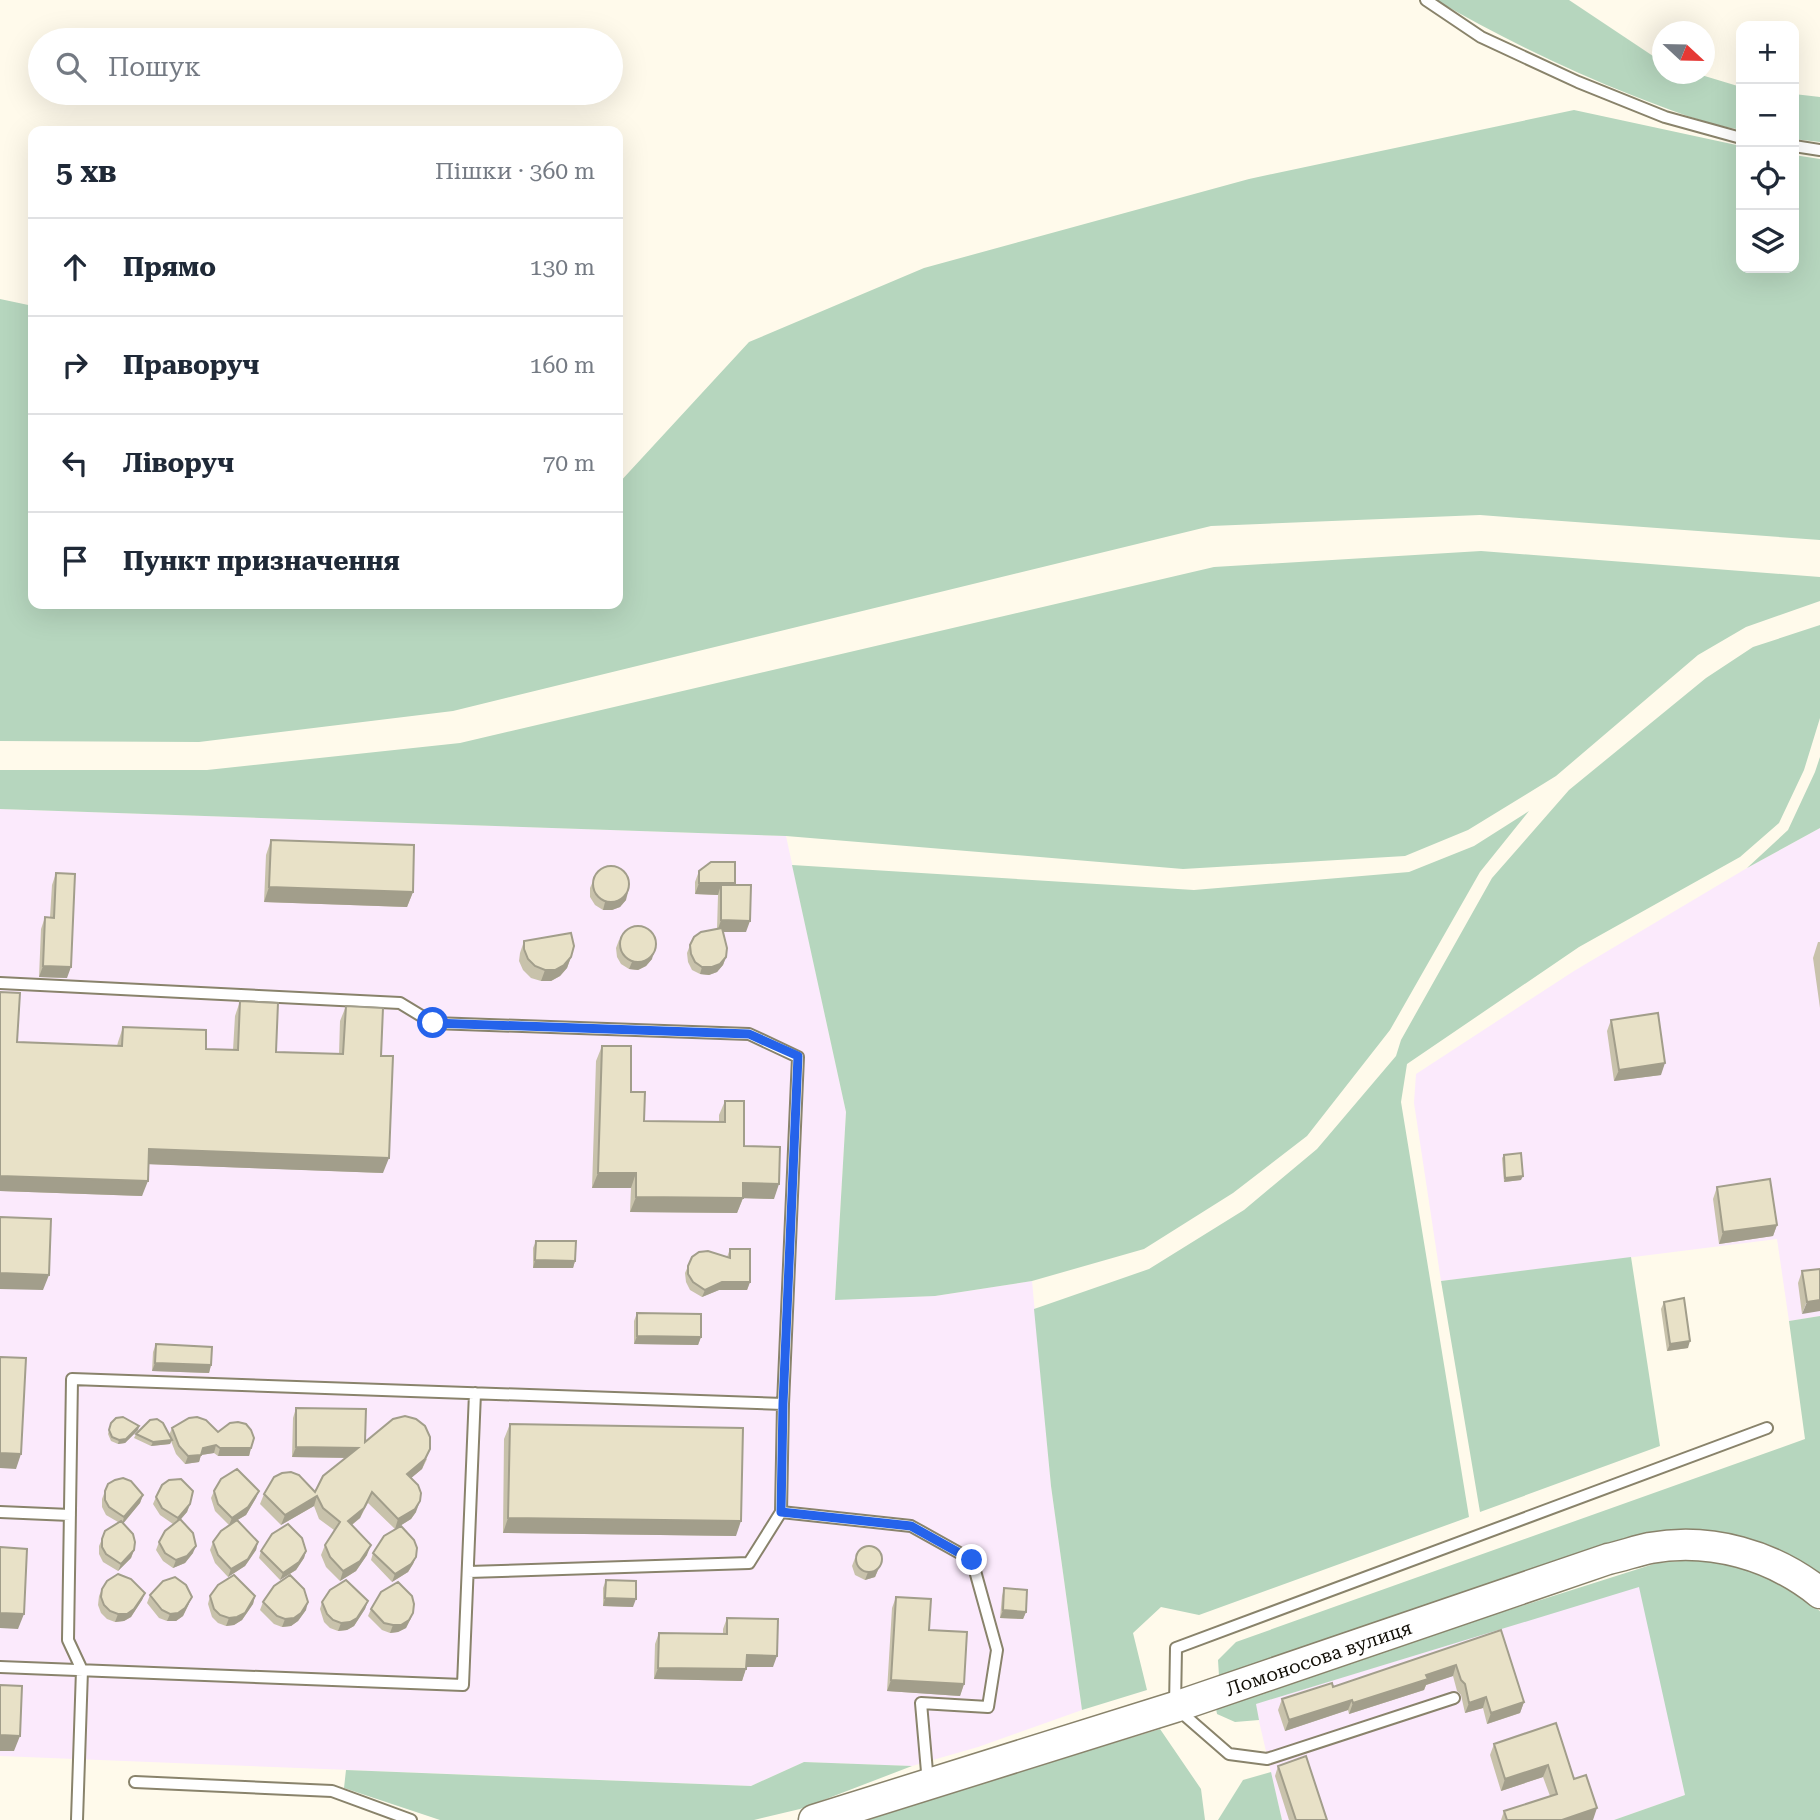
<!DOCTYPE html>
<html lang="uk">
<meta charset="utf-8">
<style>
body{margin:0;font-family:"Roboto Serif",serif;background:#f2f2f3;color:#1f2937}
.controls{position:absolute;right:21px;top:21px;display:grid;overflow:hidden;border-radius:14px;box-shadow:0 7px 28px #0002}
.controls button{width:63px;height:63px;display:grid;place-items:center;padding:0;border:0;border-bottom:2px solid #e0e1e3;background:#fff;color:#1f2937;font:35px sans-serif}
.compass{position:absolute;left:1652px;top:21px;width:63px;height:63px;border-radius:50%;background:#fff;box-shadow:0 7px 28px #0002;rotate:112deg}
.stop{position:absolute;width:21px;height:21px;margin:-16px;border:5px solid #2563eb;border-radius:50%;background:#fff}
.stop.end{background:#2563eb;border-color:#fff;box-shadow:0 2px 7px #0008}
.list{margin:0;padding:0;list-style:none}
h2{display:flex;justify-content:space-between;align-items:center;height:91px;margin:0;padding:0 28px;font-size:30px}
h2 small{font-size:23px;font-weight:400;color:#747a83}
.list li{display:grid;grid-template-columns:46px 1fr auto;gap:21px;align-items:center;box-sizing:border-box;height:98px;padding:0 28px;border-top:2px solid #e0e1e3}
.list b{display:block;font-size:26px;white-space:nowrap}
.list em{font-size:23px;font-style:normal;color:#747a83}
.icon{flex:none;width:38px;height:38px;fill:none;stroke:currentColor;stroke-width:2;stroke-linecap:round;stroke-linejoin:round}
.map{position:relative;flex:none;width:1820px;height:1820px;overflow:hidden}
.search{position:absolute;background:#fff;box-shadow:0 7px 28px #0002;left:28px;top:28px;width:595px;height:77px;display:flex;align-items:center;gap:18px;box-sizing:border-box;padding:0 24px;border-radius:38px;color:#747a83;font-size:26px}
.panel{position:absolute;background:#fff;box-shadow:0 7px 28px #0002;left:28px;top:126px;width:595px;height:483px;border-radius:14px}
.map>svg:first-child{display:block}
.industrial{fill:#fbeafc}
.green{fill:#b6d6be}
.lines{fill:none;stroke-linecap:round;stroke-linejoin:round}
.lane-casing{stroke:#89836b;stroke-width:14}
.secondary-casing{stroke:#89836b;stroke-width:33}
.lane{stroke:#fff;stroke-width:10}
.secondary{stroke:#fff;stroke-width:30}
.wall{fill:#c8c2ab}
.shaded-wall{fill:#a29e8b}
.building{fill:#e8e1c7;stroke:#a29e8b;stroke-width:2}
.route{stroke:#2563eb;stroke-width:9}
.labels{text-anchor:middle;stroke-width:5;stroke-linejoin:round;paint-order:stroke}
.street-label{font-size:19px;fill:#120f07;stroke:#fff}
</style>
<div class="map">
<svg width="1820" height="1820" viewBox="0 0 1820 1820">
<rect width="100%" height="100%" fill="#fffaeb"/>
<!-- industrial -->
<path class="industrial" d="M0,809l786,27 60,276 -11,187 100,-3 97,-15 19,205 31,224 -104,37 -66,19 -108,-4 -53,24 -751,-30z
M1820,828v488l-31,5 -12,-82 -336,42 -27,-178 2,-29 158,-103 173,-103z
M1640,1586l45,209 -71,25h-332l-27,-116z"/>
<!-- green -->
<path class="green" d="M1436,0h133l93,62v12h36l43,13v43c-36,-6 -73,-21 -107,-34 -69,-27 -134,-59 -198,-96z
M1794,94l26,3v45l-26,-3z
M1574,110l167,36v122h53v-113l26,4v381l-340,-25 -269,11 -758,185 -254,31 -199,-1v-442l33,7v298h585v-120l131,-142 175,-74 325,-89z
M1481,551l339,26v24l-74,26 -48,28 -142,121 -88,54 -63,26 -222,13 -397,-33 -786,-27v-39h207l253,-27 754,-176z
M1820,625v93l-16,52 -25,53 -39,34 -161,90 -172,117 -6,38 68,415 -270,98 -38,-8 -28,26 14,57 -65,20 -31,-224 -17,-177 115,-40 95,-59 73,-61 79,-93 5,-16 91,-162 77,-88 137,-112 47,-31z
M1820,757v71l-73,40 41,-38 27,-58z
M1529,811l-49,61 -90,158 -83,106 -74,57 -89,56 -112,32 -97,15 -100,4 11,-188 -54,-247 402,25 215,-18 65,-26z
M1631,1257l29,189 -180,66 -39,-231z
M1820,1316v262l-31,-18 -188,-11 -382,127 -1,-16 18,-18 569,-203 -16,-118z
M1707,1559l41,9 32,16 40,27v209h-206l71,-25 -46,-208 -383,117 3,16 -24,2 -18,-8 -2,-11 442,-140z
M1160,1729l41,60 4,31h-346z
M804,1762l108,4 -112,43 -46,11h-314l-96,-32 2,-18 405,16z
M1271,1772l11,48h-64l25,-40z"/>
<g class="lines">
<!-- lane casing -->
<g class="lane-casing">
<path id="lane" d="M1426,0l55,37 97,45 87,35 76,21
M1794,146l26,4
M0,983l400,20 33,20 316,11 49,23 -15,347
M0,1512l70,3
M781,1512l130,14 61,34 25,90 -9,57 -67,-4 7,80
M0,1667l463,18 12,-292
M1454,1698l-187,61 -38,-5 -54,-47 1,-59 591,-220
M135,1782l197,9 79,29
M77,1820l5,-150 -14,-30 4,-261 711,25 -2,108 -32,51 -281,9"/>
</g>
<!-- secondary casing -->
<g class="secondary-casing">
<g id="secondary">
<path id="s1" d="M814,1820l361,-113 433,-148c14,-3 28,-8 42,-11 60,-11 123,7 170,45"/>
</g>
</g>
<!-- lane -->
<use href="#lane" class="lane"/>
<!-- secondary -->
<use href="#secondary" class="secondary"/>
</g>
<!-- wall -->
<path class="wall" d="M271,840l142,52 -6,15 -143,-5 2,-47z
M699,871l36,14 11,47h-23l3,25 -3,8 -6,7 -8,3 -9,-1 -8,-4 -4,-8 -1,-9 3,-8 27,-16 1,-34 -23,-1v-12z
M597,872l29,28 -6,7 -8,3h-9l-8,-5 -5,-8v-9z
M56,873l11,105 -28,-1 2,-48 4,-12h5l2,-32z
M619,940l33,19 -6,7 -8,4 -9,-1 -8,-5 -4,-7 -1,-9z
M524,941l47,16 -4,11 -7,8 -9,5h-10l-10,-3 -8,-8 -4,-9 1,-8z
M1818,942h2v66l-7,-50z
M0,992l17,50 100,4 1,-4 5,-15 83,22 27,1 2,-34 5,-15 36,51 63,2 1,-33 6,-15 35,50 2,117 -235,-9 -6,32 -142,-5z
M1611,1020l50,55 -47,6 -7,-50z
M602,1046l29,46 13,29 75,1v-7l6,-14 19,45 30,53 -31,-1 -6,15 -107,-1 1,-24h-39l4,-127z
M1504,1155l17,25 -17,2 -2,-24z
M1717,1187l60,38 -4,11 -54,8 -6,-45z
M536,1241l39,20 -2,7h-40v-20z
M730,1249l20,33 -3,8h-28l-17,7 -12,-7 -4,-8 -1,-9 7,-16h35z
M1820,1269l-18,45 -4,-31 4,-12z
M1664,1302l24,46 -21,3 -6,-42z
M637,1313l64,24 -3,8 -64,-1v-23z
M156,1344l55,21 -2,8 -57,-2 1,-19z
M296,1408l69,34 62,17 -5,10 -11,9 5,34 -5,7 -16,10 -27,-26 -8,15 -8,7 15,30 -11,16 -16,10 -14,-14 -5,-12 4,-10 9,-15 -15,-11 -5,-13 -33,19 -21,-21 4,-10 51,-2 31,-34 -54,-1 1,-39z
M111,1423l28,3 -1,4 -13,13 -7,1 -7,-3 -3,-7z
M510,1424l226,112 -233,-3 1,-94z
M172,1428l46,4 33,16 -2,8h-31l-4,-3 -13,2 -2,7 -14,2 -9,-10 -5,-13 -1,3 -19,2 -17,-8 2,-4 33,1z
M105,1491l38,4 -3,8 -17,20 11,27 -3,8 -13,13 -15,-9 -4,-8v-8l3,-7 16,-17 -12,-7 -4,-8v-8z
M214,1491h45l-3,7 -10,17 -17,10 -14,-14 -4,-13z
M156,1497l34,7 -3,8 -7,8 13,33 -8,10 -12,5 -10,-7 -7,-11 3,-8 14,-18 -13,-9 -7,-11z
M213,1542h45l-2,8 -11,16 -17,11 -13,-14 -5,-13z
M261,1551h45l-2,7 -8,12 -16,10 -21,-22z
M373,1553l43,4 -3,7 -5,8 -16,10 -21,-22z
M855,1558l24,10 -4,9 -10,3 -10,-5 -3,-9z
M606,1580l27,27 -30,-1v-18z
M1004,1588l22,24 -3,7 -23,-1 2,-22z
M102,1589l43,4 -3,7 -11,17 -7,4 -9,1 -8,-3 -6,-6 -3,-8 1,-9z
M150,1595l39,9 -6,12 -7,5h-9l-8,-3 -12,-15z
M210,1596h45l-2,8 -11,16 -8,5 -8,1 -8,-3 -6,-6 -4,-13z
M896,1597l33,33 35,54 -4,12 -73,-5 5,-83z
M368,1601l-3,8 -11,17 -7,4 -9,1 -8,-3 -6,-6 -4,-13 2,-7z
M263,1602l43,8 -8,11 -7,5 -9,1 -8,-3 -14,-14z
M371,1609l42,4 -3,7 -4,8 -8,4 -8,1 -8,-3 -14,-14z
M727,1618l46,49h-27l-4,14 -88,-2 1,-35 4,-11h64v-4z
M1501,1630l23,72 -4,11 -33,11 -4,-16 -18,5 -4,-18 -4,-4 -4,-15 -27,9 -2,5 -75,24 -1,-4 -63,21 -7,-21 4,-11 51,-12z
M1556,1723l18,56 19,41h-92l3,-9 46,-15 -7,-19 -42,14 -11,-36 4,-11z
M1278,1766l49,54h-38l-14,-44z"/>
<!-- shaded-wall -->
<path class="shaded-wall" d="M699,883h36l-4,12 -10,-10 -3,10 -23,-1z
M269,887l144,5 -6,15 -143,-5z
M628,892l-2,8 -6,7 -8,3h-9l2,-8z
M721,920l29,1 -4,11h-29z
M654,952l-2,7 -6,7 -8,4 -9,-1 3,-7z
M571,957l-4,11 -7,8 -9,5h-10l4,-11z
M726,957l-3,8 -6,7 -8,3 -9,-1 2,-7z
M43,966l28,1 -4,11 -28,-1z
M1665,1063l-4,12 -47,6 5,-11z
M149,1149l240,9 -6,15 -239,-9z
M598,1173h38l-5,15h-39z
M0,1176l148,5 -6,15 -142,-5z
M1523,1176l-2,4 -17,2 1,-4z
M743,1183l36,1 -5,15 -36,-1z
M636,1197l107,1 -6,15 -107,-1z
M1777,1225l-4,11 -54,8 4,-12z
M535,1260l40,1 -2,7h-40z
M0,1273l49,2 -6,15 -43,-1z
M722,1282h28l-3,8h-28l-17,7 3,-7z
M1820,1300v11l-18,3 5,-12z
M637,1336l64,1 -3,8 -64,-1z
M1690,1341l-2,7 -21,3 3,-7z
M155,1363l56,2 -2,8 -57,-2z
M139,1426l-1,4 -13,13 -7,1 1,-4z
M172,1440l-2,4 -19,2 2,-4z
M216,1445l-2,8 -13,2 -2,7 -14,2 3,-8 15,-8z
M296,1447l62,1 -4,10 -62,-1z
M220,1448h31l-2,8h-31z
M430,1449l-8,20 -18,15 3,-10z
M0,1453l21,1 -5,15 -16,-1z
M259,1491l-3,7 -10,17 -17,10 3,-7z
M372,1492l-12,26 -16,13 4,-10z
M143,1495l-3,8 -18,22 2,-8z
M317,1496l-3,10 -33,19 4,-10z
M420,1501l-4,11 -5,7 -16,10 3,-10z
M190,1504l-3,8 -12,14 3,-8z
M508,1518l233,3 -5,15 -233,-3z
M258,1542l-2,8 -11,16 -17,11 3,-8z
M371,1545l-4,10 -11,16 -16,10 3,-10z
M196,1546l-3,7 -8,10 -12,5 3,-8z
M134,1550l-3,8 -13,13 3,-7z
M306,1551l-2,7 -8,12 -16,10 3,-7z
M416,1557l-3,7 -5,8 -16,10 3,-8z
M882,1560l-7,17 -10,3 3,-8z
M145,1593l-3,7 -11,17 -7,4 -9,1 3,-8z
M255,1596l-2,8 -11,16 -8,5 -8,1 3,-8z
M192,1597l-9,19 -7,5h-9l3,-7z
M605,1598l31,1 -3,8 -30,-1z
M368,1601l-3,8 -11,17 -7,4 -9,1 3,-8z
M308,1602l-2,8 -8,11 -7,5 -9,1 3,-8z
M1003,1610l23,2 -3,7 -23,-1z
M0,1613l24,1 -6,15 -18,-1z
M413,1613l-3,7 -4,8 -8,4 -8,1 3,-8z
M747,1655l30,1 -4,11h-31z
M1456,1665l-3,11 -27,9 -2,5 -75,24 4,-11 73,-28z
M658,1668l88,1 -4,12 -88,-2z
M891,1680l73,4 -4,12 -73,-5z
M1486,1697l-3,11 -18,5 4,-10z
M1352,1700l-4,10 -63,21 4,-11z
M1524,1702l-4,11 -33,11 4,-11z
M0,1735l20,1 -6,15h-14z
M1548,1765l-5,12 -42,14 4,-12z
M1597,1808l-4,12h-31z"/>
<!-- building -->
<path class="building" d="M271,840l143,5 -1,47 -144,-5z
M711,862h24v21h-36v-12z
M593 884a18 18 0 1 1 36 0a18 18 0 1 1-36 0Z
M56,873l19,1 -4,93 -28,-1 2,-49 9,1z
M721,885h30l-1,36 -29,-1z
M620 944a18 18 0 1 1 36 0a18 18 0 1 1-36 0Z
M722,928l5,20 -1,9 -6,7 -8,3h-10l-7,-5 -4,-8 -1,-9 4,-8 7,-5z
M571,933l3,13 -3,11 -7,8 -9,5h-10l-10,-4 -7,-7 -4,-10v-8z
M0,992l20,1 -3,49 105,4 1,-19 83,3v19l32,1 2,-49 38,2 -2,49 67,2 3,-48 37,2 -2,48h12l-4,102 -240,-9 -1,32 -148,-5z
M1658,1013l7,50 -46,7 -8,-50z
M602,1046h29v46h14l-1,29 81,1v-21h19v45l36,1 -1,37 -36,-1v15l-107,-1v-24h-38z
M1521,1153l2,23 -18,2 -1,-23z
M1770,1179l7,46 -54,7 -6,-45z
M0,1217l51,2 -2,56 -49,-2z
M536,1241h40l-1,20 -40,-1z
M730,1249h20v33h-28l-17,8 -12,-8 -5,-8v-8l4,-9 7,-5 9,-1 22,7z
M1820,1269v31l-13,2 -5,-31z
M1684,1298l6,43 -20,3 -6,-42z
M637,1313l64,1v23l-64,-1z
M156,1344l56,3 -1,18 -56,-2z
M0,1357l26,1 -5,96 -21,-1z
M296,1408l70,1 -1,33 28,-23 12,-3 11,3 9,7 5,11v12l-5,10 -18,15 11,11 3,8 -1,8 -5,8 -17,10 -26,-27 -8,16 -16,13 23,24 -11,16 -17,10 -13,-14 -5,-12 15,-23 -17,-14 -6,-12 -32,19 -21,-21 10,-17 8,-4 9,-1 8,3 16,17 8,-16 35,-28 -62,-1z
M123,1417l16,9 -13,13 -7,1 -7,-3 -3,-7 2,-7 5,-5z
M197,1417l9,3 12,12 12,-9 8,-1 8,2 5,6 3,8 -3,10h-31l-4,-3 -13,3 -2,7 -13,1 -9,-10 -7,-18 17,-10z
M157,1419l6,4 9,17 -19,2 -17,-8 14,-14z
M510,1424l233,4 -2,93 -233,-3z
M237,1469l22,22 -11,16 -16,11 -14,-14 -4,-13 7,-12z
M123,1478l8,3 12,14 -19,22 -15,-10 -4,-7v-9l3,-7 7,-4z
M181,1479l12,12 -3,13 -12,14 -16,-10 -6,-11 6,-12 7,-5z
M180,1519l13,14 3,13 -9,10 -11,4 -11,-7 -6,-11 6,-11z
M237,1520l21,22 -10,17 -17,10 -13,-14 -5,-13 8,-11z
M121,1521l12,13 2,8 -1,8 -13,14 -15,-10 -4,-7v-8l3,-8z
M288,1524l14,14 4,13 -7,11 -16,11 -22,-22 11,-17z
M401,1526l13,14 3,8 -1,9 -5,7 -16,10 -22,-21 11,-17z
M856 1559a13 13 0 1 1 26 0a13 13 0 1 1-26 0Z
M0,1547l27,2 -3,65 -24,-1z
M118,1574l13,5 14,14 -11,16 -7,5h-9l-8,-3 -6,-6 -3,-8 1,-8 5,-8z
M234,1575l21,21 -10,17 -8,4 -8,1 -9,-3 -6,-6 -4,-13 8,-11z
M290,1575l14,14 4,13 -7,11 -7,5 -9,1 -8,-3 -14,-14 11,-16z
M175,1577l11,8 6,12 -7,11 -7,5 -8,1 -8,-4 -12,-15 13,-14z
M346,1580l22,21 -11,17 -7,4 -9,1 -8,-3 -6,-6 -5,-12 8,-12z
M606,1580l30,1v18l-31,-1z
M398,1582l14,14 2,8 -1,9 -4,7 -8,5h-8l-9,-2 -13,-14 10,-17z
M1004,1588l23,2 -1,22 -23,-2z
M896,1597l35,2 -2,31 38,2 -3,52 -73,-4z
M727,1618l51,1 -1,37 -30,-1 -1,14 -88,-1 1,-35 68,1z
M1501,1630l23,72 -33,11 -5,-16 -17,6 -4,-19 -4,-4 -5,-15 -30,10 2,4 -75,24 -1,-3 -63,20 -7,-21 50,-16 1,4z
M0,1685l22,1 -2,50 -20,-1z
M1556,1723l18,56 12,-4 11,33 -35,12h-55l-3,-9 53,-17 -9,-29 -43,14 -11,-35z
M1306,1756l21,64h-31l-18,-54z"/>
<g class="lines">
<!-- route -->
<path class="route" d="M433,1023l316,11 49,22 -15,348 -2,108 130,14 61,34"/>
</g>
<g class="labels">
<!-- street labels -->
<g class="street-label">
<text dy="7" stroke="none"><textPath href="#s1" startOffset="530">Ломоносова вулиця</textPath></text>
</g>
</g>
</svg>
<div class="controls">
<button>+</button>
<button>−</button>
<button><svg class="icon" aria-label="locate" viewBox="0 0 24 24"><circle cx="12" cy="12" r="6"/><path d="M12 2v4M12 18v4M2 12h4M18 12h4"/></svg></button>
<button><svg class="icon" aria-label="layers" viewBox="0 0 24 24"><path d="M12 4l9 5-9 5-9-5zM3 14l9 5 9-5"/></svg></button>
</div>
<svg class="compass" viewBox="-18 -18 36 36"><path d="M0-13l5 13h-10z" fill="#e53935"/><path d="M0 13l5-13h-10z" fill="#747a83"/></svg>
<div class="stop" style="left:433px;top:1023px"></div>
<div class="stop end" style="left:972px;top:1560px"></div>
<div class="search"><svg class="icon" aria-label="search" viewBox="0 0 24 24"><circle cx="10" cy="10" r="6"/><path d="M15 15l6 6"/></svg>Пошук</div>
<section class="panel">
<h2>5 хв<small>Пішки · 360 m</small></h2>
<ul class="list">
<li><svg class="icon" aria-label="ahead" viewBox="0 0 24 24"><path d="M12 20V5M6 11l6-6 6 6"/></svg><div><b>Прямо</b></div><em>130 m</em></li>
<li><svg class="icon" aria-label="right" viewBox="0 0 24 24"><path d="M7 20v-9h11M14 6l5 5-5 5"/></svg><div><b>Праворуч</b></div><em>160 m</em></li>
<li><svg class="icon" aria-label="left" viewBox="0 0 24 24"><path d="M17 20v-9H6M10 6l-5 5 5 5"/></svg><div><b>Ліворуч</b></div><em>70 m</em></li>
<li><svg class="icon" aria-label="arrive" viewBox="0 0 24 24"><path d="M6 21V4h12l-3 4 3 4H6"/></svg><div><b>Пункт призначення</b></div></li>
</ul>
</section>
</div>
